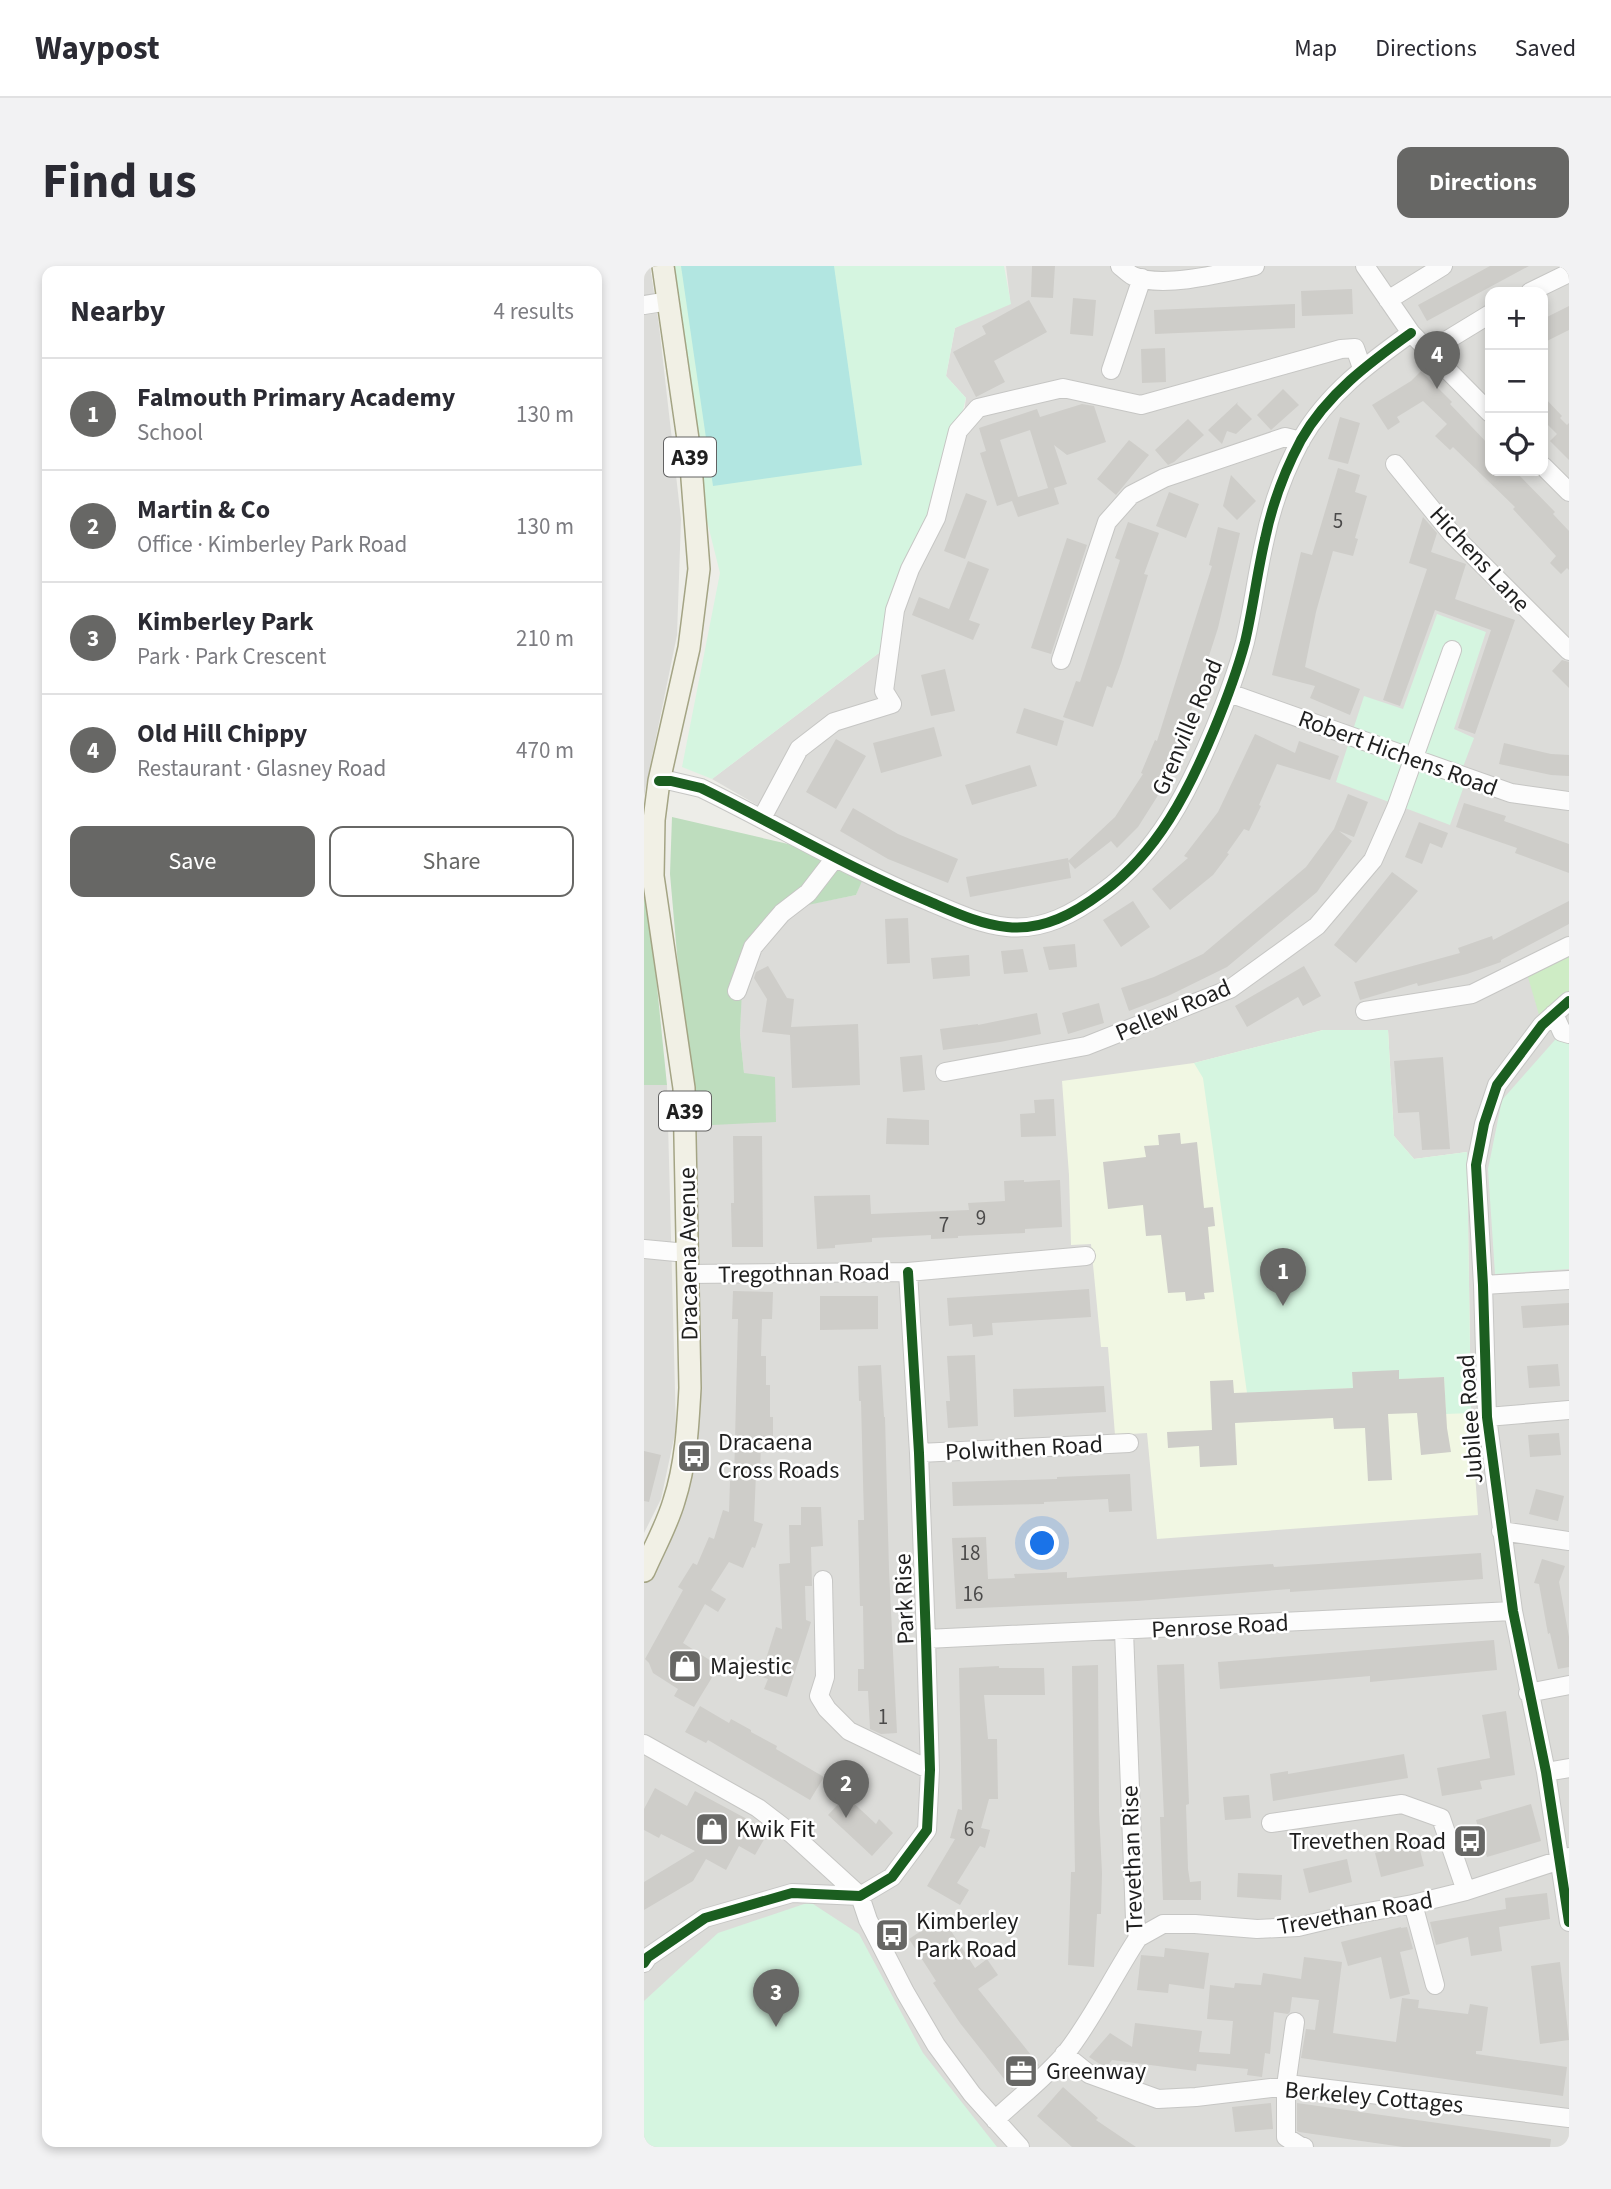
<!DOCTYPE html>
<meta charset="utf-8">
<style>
body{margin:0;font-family:"Source Sans 3",sans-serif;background:#f2f2f3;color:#2b2b33}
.controls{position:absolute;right:21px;top:21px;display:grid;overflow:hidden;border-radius:14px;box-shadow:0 4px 10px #0003}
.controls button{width:63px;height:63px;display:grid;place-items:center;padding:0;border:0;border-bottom:2px solid #e1e1e2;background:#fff;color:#2b2b33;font:35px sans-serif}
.you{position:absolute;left:399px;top:1278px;width:24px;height:24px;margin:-18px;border:5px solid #fff;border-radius:50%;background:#1a73e8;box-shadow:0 0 0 10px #1a73e833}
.badge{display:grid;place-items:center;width:46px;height:46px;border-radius:50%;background:#676765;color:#fff;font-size:23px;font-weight:700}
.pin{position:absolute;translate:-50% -58px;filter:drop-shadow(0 2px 4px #0008)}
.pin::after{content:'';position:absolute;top:37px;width:24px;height:21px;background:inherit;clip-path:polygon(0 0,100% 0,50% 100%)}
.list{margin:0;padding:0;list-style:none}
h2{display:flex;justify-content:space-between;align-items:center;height:91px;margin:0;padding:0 28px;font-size:30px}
h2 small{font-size:23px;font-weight:400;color:#7c7c81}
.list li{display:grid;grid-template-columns:46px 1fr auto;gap:21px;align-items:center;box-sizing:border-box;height:112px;padding:0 28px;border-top:2px solid #e1e1e2}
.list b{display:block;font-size:26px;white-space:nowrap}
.list p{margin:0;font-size:23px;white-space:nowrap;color:#7c7c81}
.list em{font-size:23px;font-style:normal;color:#7c7c81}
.actions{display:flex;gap:14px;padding:21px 28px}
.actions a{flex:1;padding:16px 0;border:2px solid #676765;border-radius:14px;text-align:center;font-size:24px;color:#676765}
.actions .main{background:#676765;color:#fff}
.icon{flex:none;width:38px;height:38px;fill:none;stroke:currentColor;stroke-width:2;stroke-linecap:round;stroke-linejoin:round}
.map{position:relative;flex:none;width:925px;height:1881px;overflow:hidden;border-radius:14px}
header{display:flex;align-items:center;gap:42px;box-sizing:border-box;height:98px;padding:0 35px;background:#fff;border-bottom:2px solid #e1e1e2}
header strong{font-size:33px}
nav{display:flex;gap:38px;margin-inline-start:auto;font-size:24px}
.intro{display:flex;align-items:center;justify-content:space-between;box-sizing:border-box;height:168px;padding:0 42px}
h1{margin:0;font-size:49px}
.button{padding:18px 32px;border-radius:14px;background:#676765;color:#fff;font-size:24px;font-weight:700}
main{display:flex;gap:42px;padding:0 42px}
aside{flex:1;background:#fff;border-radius:14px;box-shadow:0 4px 10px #0003}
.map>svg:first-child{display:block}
.residential{fill:#dcdcd9;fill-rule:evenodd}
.education{fill:#f1f7e3}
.grass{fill:#ceecc5}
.forest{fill:#beddbe}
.park{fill:#d5f5e0}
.pitch{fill:#b2e6e1}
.building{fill:#cecdc9;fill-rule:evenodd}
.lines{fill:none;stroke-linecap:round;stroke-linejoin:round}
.minor-casing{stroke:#c6c6c4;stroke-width:20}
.major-casing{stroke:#a4a484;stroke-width:24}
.minor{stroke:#fcfcfc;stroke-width:18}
.major{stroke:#f1f0e5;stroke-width:21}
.cycleway-casing{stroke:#fff;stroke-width:15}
.cycleway{stroke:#1b5e20;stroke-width:10}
.labels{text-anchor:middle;stroke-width:5;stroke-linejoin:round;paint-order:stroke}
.number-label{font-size:21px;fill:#4b4a4a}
.shield{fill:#fff;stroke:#626262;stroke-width:2}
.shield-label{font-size:23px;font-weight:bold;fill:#1f1f1f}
.street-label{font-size:24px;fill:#1f1f1f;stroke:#fff}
.poi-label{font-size:24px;fill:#1f1f1f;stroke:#fff;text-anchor:start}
</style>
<header>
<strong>Waypost</strong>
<nav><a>Map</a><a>Directions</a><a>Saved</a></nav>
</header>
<div class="intro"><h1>Find us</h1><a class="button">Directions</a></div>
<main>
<aside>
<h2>Nearby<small>4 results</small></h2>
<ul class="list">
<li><span class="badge">1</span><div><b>Falmouth Primary Academy</b><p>School</p></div><em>130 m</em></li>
<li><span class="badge">2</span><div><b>Martin &amp; Co</b><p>Office · Kimberley Park Road</p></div><em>130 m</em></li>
<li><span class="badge">3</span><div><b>Kimberley Park</b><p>Park · Park Crescent</p></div><em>210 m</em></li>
<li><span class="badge">4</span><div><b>Old Hill Chippy</b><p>Restaurant · Glasney Road</p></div><em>470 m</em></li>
</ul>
<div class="actions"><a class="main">Save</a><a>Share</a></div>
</aside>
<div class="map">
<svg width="925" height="1881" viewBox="0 0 925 1881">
<rect width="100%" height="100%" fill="#edede8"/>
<!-- residential -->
<path class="residential" d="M0,0h6l9,60 22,193 -4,116 -33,161z
M362,0h563v1881h-925v-564l24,-54 21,-59 3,-344 52,-53 -4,-39 3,-91 26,-31 87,-17 10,-27 -154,-89 171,-129 78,-213 5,-39 -20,-22 9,-48 55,-28zM846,26h53v179h-53z
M0,819h23l9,344 -15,70 -17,34z"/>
<!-- education -->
<path class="education" d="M679,764h65l6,106 20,23 53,-7 4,265 7,98 -321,24 -10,-106 -32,2 -7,-88h-7l-10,-103 -20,1 -2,-70 -7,-94 132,-18z"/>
<!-- grass -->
<path class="grass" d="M925,680v55l-27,24 -17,-58z"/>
<!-- forest -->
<path class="forest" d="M28,551l125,29 65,35 -6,14 -87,18 -25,30 -4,91 4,39 31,4 1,45 -84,4 -22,-252z
M0,592l23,227h-23z"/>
<!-- park -->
<path class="park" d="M16,0h344l7,38 -56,24 -9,48 20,22 -30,120 -53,132 -171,129 -30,-12 38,-194 -30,-120z
M793,348l49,18 -32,97 20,9 -11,29 7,2 -20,56 -114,-43 28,-86 39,13z
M679,764h65l6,106 20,23 53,-7 4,261 -25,1 -2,-37 -45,2v-8l-47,1 1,16 -106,5 -44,-315 -9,-15z
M918,766l7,2v235l-74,5 -7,-105 14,-69z
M166,1636l49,32 64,119 74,94h-353v-146l74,-68z"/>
<!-- pitch -->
<path class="pitch" d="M37,0h153l28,199 -149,21z"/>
<!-- building -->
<path class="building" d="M388,0h23l-2,32 -22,-1z
M846,0h39l-102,55 -9,-16z
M708,23l1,25 -51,2 -1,-25z
M429,32l23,2 -3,36 -23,-2z
M385,34l18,32 -53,29 11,21 -29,15 -23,-45 33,-18 -4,-8z
M651,38v24l-140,6 -1,-24z
M925,40v24l-26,13v-24z
M521,82l1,34 -24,1 -1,-34z
M777,105l31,31 -2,2 40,42v25h25l40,41 -2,2 16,17v39l-2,-2 -6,6 -11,-11 6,-7 -43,-47 2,-2 -62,-60 -3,3 -15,-14 12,-12 -24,-23 -26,16 3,5 -12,8 -16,-25 39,-24z
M639,123l16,16 -28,25 -14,-15z
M899,130l19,20 -2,2 7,7 2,-2v37l-19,-19 7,-7 -14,-14z
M594,136l-1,2 15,15 -16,15 -9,-3 -5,13 -14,-14z
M438,138l12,2 12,36 -39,13 -13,-10 13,39 -13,4 5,16 -41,13 -6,-16 -15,5 -17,-53 6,-2 -7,-23 58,-19 3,8zM386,164l18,58 -30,9 -18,-57z
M696,151l20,6 -12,41 -20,-5z
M544,153l16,16 -30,27 -6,3 -13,-15z
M485,174l20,15 -33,40 -19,-16z
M694,202l22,7 -5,17 12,4 -12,42 3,1 -5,17 -20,-5 -17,61 -11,55 55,22 -10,26 -40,-17 5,-12 -43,-11 29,-123 11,3z
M587,209l25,26 -19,19 -14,-14z
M525,226l30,12 -13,34 -30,-12z
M322,227l21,8 -22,58 -21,-8z
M779,251l14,16 -6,19 35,12 -11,35 60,21 -40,114 -17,-6 33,-98 -56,-20 -35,96 -17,-6 44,-131 -18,-6z
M484,256l31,11 -15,41 4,1 -27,88 -9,25 -5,-2 -14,41 -30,-10 13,-36 4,1 14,-42 26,-80 -5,-2z
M574,261l22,6 -22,95 -34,105 -27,64 -19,30 -21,21 -6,-7 -36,28 -7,-8 47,-44 28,-43 -2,-1 14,-33 2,1 55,-175 -3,-1z
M423,272l20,7 -36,109 -20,-6z
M324,295l21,8 -20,51 11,4 -7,16 -61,-25 7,-18 30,12z
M918,394l7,2v26l-17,-17z
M301,403l10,42 -24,5 -10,-41z
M380,442l40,13 -7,25 -41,-13z
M290,461l8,29 -61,17 -8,-30z
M611,468l40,19 4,-12 40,15 -9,24 -53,-16 -18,41 2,1 -12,25 -5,-2 -17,24 2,1 -16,21 -43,35 -18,-21 36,-31 -4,-2 34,-44z
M192,473l30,17 -30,53 -30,-17z
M860,477l47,11 18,1v21l-18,-1 -52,-11z
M386,499l7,21 -65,19 -7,-20z
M704,528l20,8 -14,35 -15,-6 13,10 -35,51 -90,75 -59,29 -39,15 -8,-23 33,-11 49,-23 103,-87 28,-38z
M820,537l42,13 -2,5 65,23v29l-54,-20 2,-5 -61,-21z
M209,542l45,26 60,25 -10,24 -60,-24 -48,-28z
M775,556l29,11 -6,15 -12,-5 -8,21 -17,-7z
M424,592l3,20 -101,19 -4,-20z
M748,606l26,19 -62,72 -22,-18z
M489,635l17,26 -29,20 -18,-27z
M925,635v23l-68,36v2l-34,12 -49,12 -1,-3 -57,17 -6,-18 106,-29 -2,-5 34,-12 1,4z
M264,652l2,45 -23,1 -2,-45z
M431,678l2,23 -28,3 -6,-23z
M379,683l5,23 -24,2 -3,-23z
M325,689l1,21 -37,3 -2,-21z
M124,700l19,32 7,1 -3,28 67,-3 2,61 -68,3 -2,-53 -28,-3 5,-33 -13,-21 2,-6z
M660,700l17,30 -18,10 -5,-9 -51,30 -12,-21z
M455,737l5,20 -36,11 -6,-21z
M393,747l4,21 -41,8 -57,8 -3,-21 38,-5v1z
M278,789l3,35 -22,2 -3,-35z
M799,791l7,92 -28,1 -3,-38 -21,1 -4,-52z
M410,833l2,37 -35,1 -1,-23 15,-1 -1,-13z
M243,852l42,2v25l-43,-1z
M536,867l1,11 16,-2 7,66 9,-1 2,19 -7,1 6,65 -10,1 1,6 -19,2 -1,-9 -17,1 -7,-58 -15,1 -3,-31 -35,4 -5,-47 43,-5 -2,-11 15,-1 -1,-10z
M89,870h29l1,111h-31l-1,-44h3z
M380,914v2l36,-2 2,47 -37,2v4l-67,3v2l-27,1v-4l-59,3v4l-37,3v3l-18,1 -3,-53 56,-1 1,19 98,-4 -1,-7 37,-2 -1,-20z
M445,1023l2,28 -99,6 1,12 -20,2 -1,-13 -23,2 -2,-28z
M89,1025l40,1 -1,27h-10l-1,37h5v29h4v32h3v26h-12l-1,30h-4l-2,48 9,3 -8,24 -3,-1 -9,21 -14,-6 -18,28 15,9 -8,13 -13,-8 -22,39 36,23 -25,41 -20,-11 4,-7 -25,-16 -4,-10 -4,-4 38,-69 -5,-3 15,-24 4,2 12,-28 5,2 9,-29 6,2 1,-31h4l4,-162h-6z
M176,1030h58v33l-58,1z
M925,1037v22l-46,3 -2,-22z
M331,1089l3,71 -30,2 -2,-27h4l-3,-45z
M914,1098l2,22 -31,2 -2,-22z
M237,1099l3,52h1l4,153 8,163 -16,1 -11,-5 -2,-38h-10v-22h6l-1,-63h-3l-2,-86h6l-3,-119h-2l-1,-35z
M755,1104v9l45,-2 3,51 4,24 -30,3 -4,-42 -29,1 4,66 -24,1 -3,-53 -31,1 -1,-11 -98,5 2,42 -37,2 -1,-21 -31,2 -1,-16 45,-2 -2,-49 23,-1 1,13 119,-5 -1,-16z
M460,1120l2,26 -92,5 -1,-28z
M915,1167l2,22 -31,2 -2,-22z
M0,1185l17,4 -12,47 -5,-1z
M486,1208l2,37 -23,1 -1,-13 -64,3v2l-91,2 -1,-24 105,-3v-2z
M892,1223l28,7 -6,25 -29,-7z
M157,1241h20l2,39 -12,1 1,39h-7l1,34 5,2 -24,75 -23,-8 4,-10 -12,-4 5,-14 4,1 11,-35 6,2 -3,-65 11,-1 -1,-38h12z
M342,1271l2,42 27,-1 -1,-4 53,-2v6l206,-14 1,3 207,-14 2,26 -193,13v-3l-153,12 -181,8 -4,-71z
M898,1293l23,7 -6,16 10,55v30l-11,2 -8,-36 -2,1 -9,-50 -5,-1z
M850,1374l3,30 -127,12v-6l-150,13 -2,-27z
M540,1398l5,140 -3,1 2,64 2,13 11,-1v19h-38l-3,-83h4l-7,-152z
M454,1399l1,147 3,61 -1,41h-4l-3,53 -26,-2 3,-93h4l-3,-206z
M355,1400v2h45l1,27h-61l4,44h9l1,60h-9l-8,29 9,2 -5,18 -5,-2 -23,37 12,7 -9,15 -33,-19 28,-47 -5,-1 8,-29 4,1 -3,-142z
M56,1440l29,17 2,-4 20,11v2l26,14 -1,3 48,28 -14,23 -102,-60 -2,3 -21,-11z
M862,1445l9,64 -35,6 2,8 -40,7 -5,-28 53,-10 -8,-43z
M760,1488l4,24 -135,23 -3,-27 18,-3v3z
M11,1522l32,18 8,-15 74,40 -14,24 -16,-9 -13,24 -20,-11 -13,22 -49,29v-28l51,-31 -34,-17 -2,4 -15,-8v-21z
M605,1529l2,23 -26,2 -2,-23z
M202,1530l30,28 3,-5 14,14 -21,23 -44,-41z
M887,1538l10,37 -54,16 -11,-37z
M774,1576l6,24 -43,11 -6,-24z
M703,1593l5,23 -43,11 -6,-24z
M594,1607l44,2 -1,25 -44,-3z
M903,1627l3,26 -51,8 3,24 -31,5 -3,-19 -32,8 -6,-23 76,-13 -1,-11z
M298,1651l33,51 12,-9 11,16 -20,14 61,76 -27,24 -52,-66 -27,-40 3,-2 -27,-42z
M757,1661v1l6,-1 6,22 -13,3 10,42 -20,5 -9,-42 -33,9 -7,-24z
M521,1682l44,5 -5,36 -35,-5 -1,9 -31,-3 4,-35 23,2z
M660,1691l38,5 -9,71 63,9 6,-44 17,2 -1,8 50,6 2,-10 18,3 -6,44h-6v3l91,13 -4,29 -262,-38 5,-29 9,1 4,-30 -27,-3 -2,15 -2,2 -14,-2 -4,42 -5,-1 -3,24 -15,-2 1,-6 -51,-5 -1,7 -84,-11 -6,8 -17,-11 21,-24 22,14 3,-24 67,8 -3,21 31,2 3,-33 -26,-2 3,-34 24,3 1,-5 26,2 2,-12 38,6z
M916,1696l9,78 -29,4 -9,-78z
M419,1821l35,31 -2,2 40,27h-64l-35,-31z
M627,1837l2,26 -38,3 -3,-25z
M653,1837l254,36 -1,8h-147l-104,-15 -2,-1z"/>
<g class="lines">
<!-- minor casing -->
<g class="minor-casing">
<path id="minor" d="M476,0c4,3 9,8 13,10 29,13 91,-3 122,-10
M721,0l46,67 79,80
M886,26l39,-19
M744,34l55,-34
M0,39l25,-4
M788,89l17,-16 41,-25
M467,104l31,-92
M751,198l57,70 117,117
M899,200l26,26
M417,394l46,-138 24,-27 33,-17 121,-41 16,4
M585,427l282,100 58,8
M15,515h12l30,7c76,37 149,81 227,113 26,11 51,23 79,26 36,4 68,-14 96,-35 55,-40 85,-100 111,-162 12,-29 23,-58 31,-88 8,-34 12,-69 20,-103 7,-34 20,-69 36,-99 26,-46 68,-77 110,-107
M118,552l37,-69 35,-27 58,-18 -8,-13 11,-81 15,-41 26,-51 22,-87 20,-23 85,-20 78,17 200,-56 14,-1 7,20
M93,725l16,-44 29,-34 26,-20 27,-35
M925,735l-27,24 -45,60 -13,39 -8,41 7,120 4,132 26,194 33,161 23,150
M721,745l107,-17 97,-48
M910,748l8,18 7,2
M301,806l141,-26 144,-57 87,-63 56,-66 23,-52 56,-158
M0,983l32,3 12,-2
M44,1008l220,-2 178,-16
M839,1019l86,-5
M843,1151l82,-7
M275,1187l210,-10
M857,1265l68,10
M179,1314l2,97 -6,19 8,13 22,22 81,39
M282,1373l587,-28
M884,1427l41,-8
M0,1478l114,64 34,26 68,62 8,24 37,72 31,53 36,49 48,53
M902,1506l23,-4
M627,1557l131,-19 39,14 25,73
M769,1638l22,81
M494,1672l25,-14h32l62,5 41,-2 42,-10 73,-13 53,-13 103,-34
M0,1697l4,-6 57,-39 87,-25 68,3 32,-19 35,-47 3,-60 -4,-131 -7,-186 -11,-181
M651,1756l-9,64v51l14,9 4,1
M420,1788l25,20 69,25 38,-2 100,-12 273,33
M351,1854c22,-21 51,-43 71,-67 28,-36 47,-77 72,-115l-3,-19 -11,-288"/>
</g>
<!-- major casing -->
<g class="major-casing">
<path id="major" d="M0,1305c10,-23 23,-46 30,-70 12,-37 14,-75 16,-113l-6,-300 -31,-212 1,-56 5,-39 30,-133 10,-79 -9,-116 -27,-187"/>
</g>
<!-- minor -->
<use href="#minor" class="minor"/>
<!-- major -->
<use href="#major" class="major"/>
<!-- cycleway casing -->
<g class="cycleway-casing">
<path id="cycleway" d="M15,515h12l30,7c76,37 149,81 227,113 26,11 51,23 79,26 36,4 68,-14 96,-35 55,-40 85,-100 111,-162 12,-29 23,-58 31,-88 8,-34 12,-69 20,-103 7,-34 20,-69 36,-99 26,-46 68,-77 110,-107
M925,735l-27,24 -45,60 -13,39 -8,41 7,120 4,132 26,194 33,161 23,150
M0,1697l4,-6 57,-39 87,-25 68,3 32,-19 35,-47 3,-60 -4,-131 -7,-186 -11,-181"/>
</g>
<!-- cycleway -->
<use href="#cycleway" class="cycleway"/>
</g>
<!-- icons -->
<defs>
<g id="bus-square" transform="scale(1.75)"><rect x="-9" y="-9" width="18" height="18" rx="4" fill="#676765" stroke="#fff"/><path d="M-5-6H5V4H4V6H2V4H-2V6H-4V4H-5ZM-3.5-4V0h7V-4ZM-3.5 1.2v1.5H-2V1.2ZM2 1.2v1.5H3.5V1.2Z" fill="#fff"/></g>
<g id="shop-square" transform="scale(1.75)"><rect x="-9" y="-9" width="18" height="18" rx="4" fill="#676765" stroke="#fff"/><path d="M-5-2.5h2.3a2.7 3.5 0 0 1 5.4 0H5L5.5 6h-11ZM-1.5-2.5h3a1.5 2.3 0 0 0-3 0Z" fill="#fff"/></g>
<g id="office-square" transform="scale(1.75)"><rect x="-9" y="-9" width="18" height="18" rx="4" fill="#676765" stroke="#fff"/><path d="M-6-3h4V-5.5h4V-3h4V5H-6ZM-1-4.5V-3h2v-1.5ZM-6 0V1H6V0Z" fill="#fff"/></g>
</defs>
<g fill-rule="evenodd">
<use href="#bus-square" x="50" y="1190"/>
<use href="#shop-square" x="41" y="1400"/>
<use href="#shop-square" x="68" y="1563"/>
<use href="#bus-square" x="826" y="1575"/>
<use href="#bus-square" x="248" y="1669"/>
<use href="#office-square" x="377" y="1805"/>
</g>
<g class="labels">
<!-- number labels -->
<g class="number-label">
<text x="694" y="262">5</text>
<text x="337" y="959">9</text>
<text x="300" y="966">7</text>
<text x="326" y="1294">18</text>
<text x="329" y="1335">16</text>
<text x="239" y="1458">1</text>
<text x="325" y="1570">6</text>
</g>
<!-- shield labels -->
<g class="shield">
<rect x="20" y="171.5" width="52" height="39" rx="5"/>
<rect x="15" y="825.5" width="52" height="39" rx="5"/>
</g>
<g class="shield-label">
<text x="46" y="199">A39</text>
<text x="41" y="853">A39</text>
</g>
<!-- street labels -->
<g class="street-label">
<text transform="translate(836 293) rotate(47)" y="8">Hichens Lane</text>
<text transform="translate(543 461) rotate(-67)" y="8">Grenville Road</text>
<text transform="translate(754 487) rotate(20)" y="8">Robert Hichens Road</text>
<text transform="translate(529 744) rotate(-23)" y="8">Pellew Road</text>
<text transform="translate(44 988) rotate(-91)" y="8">Dracaena Avenue</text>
<text transform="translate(160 1007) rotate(-1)" y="8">Tregothnan Road</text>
<text transform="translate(826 1153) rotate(-94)" y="8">Jubilee Road</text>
<text transform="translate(380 1182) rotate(-3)" y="8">Polwithen Road</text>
<text transform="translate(260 1333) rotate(-92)" y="8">Park Rise</text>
<text transform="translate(576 1360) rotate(-3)" y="8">Penrose Road</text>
<text transform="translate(488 1593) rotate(-92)" y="8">Trevethan Rise</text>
<text transform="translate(711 1647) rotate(-10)" y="8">Trevethan Road</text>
<text transform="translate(730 1831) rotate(5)" y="8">Berkeley Cottages</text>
</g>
<!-- poi labels -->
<g class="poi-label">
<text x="74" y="1184">Dracaena<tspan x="74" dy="28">Cross Roads</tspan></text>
<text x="66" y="1408">Majestic</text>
<text x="92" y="1571">Kwik Fit</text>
<text x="802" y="1583" text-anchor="end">Trevethen Road</text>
<text x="272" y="1663">Kimberley<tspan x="272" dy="28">Park Road</tspan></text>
<text x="402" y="1813">Greenway</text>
</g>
</g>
</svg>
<div class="controls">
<button>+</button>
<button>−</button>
<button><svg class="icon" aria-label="locate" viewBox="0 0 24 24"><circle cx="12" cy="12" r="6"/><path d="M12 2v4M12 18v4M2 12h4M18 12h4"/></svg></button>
</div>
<div class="you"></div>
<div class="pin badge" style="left:639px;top:1040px">1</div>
<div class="pin badge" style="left:202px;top:1552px">2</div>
<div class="pin badge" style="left:132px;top:1761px">3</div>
<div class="pin badge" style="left:793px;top:123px">4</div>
</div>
</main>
